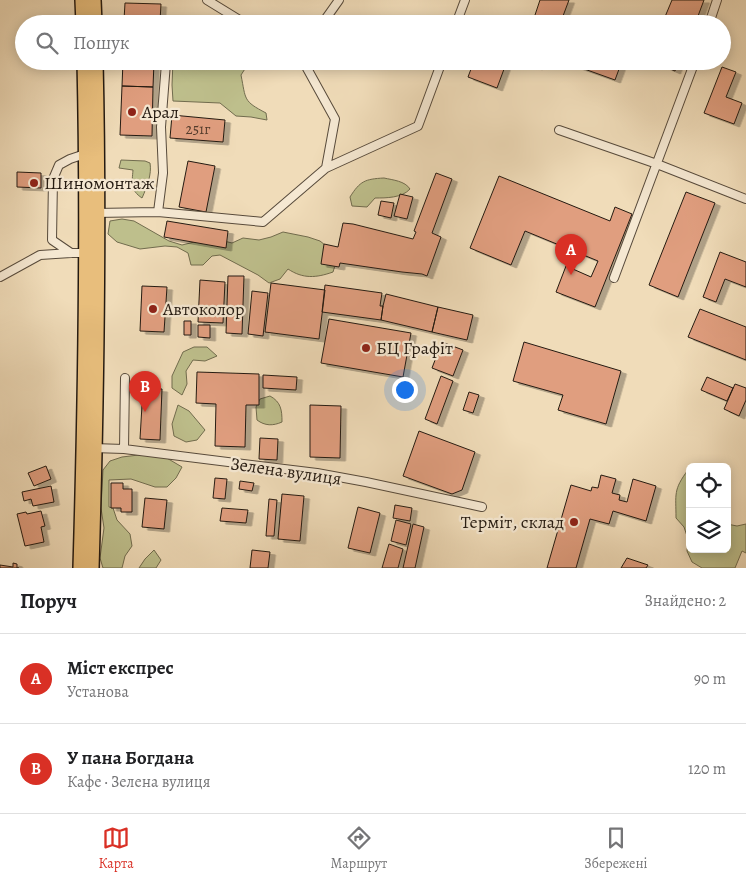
<!DOCTYPE html>
<html lang="uk">
<meta charset="utf-8">
<style>
body{margin:0;font-family:Alegreya,serif;background:#f6f6f6;color:#202124}
.controls{position:absolute;right:15px;bottom:15px;display:grid;overflow:hidden;border-radius:8px;box-shadow:0 2px 12px #0003}
.controls button{width:45px;height:45px;display:grid;place-items:center;padding:0;border:0;border-bottom:1px solid #e0e0e0;background:#fff;color:#202124;font:25px sans-serif}
.you{position:absolute;left:404px;top:389px;width:18px;height:18px;margin:-12px;border:4px solid #fff;border-radius:50%;background:#1a73e8;box-shadow:0 0 0 8px #1a73e833}
.badge{display:grid;place-items:center;width:32px;height:32px;border-radius:50%;background:#d93025;color:#fff;font-size:16px;font-weight:700}
.pin{position:absolute;translate:-50% -41px;filter:drop-shadow(0 1px 2px #0008)}
.pin::after{content:'';position:absolute;top:26px;width:18px;height:15px;background:inherit;clip-path:polygon(0 0,100% 0,50% 100%)}
.list{margin:0;padding:0;list-style:none}
h2{display:flex;justify-content:space-between;align-items:center;height:65px;margin:0;padding:0 20px;font-size:21px}
h2 small{font-size:16px;font-weight:400;color:#757577}
.list li{display:grid;grid-template-columns:32px 1fr auto;gap:15px;align-items:center;box-sizing:border-box;height:90px;padding:0 20px;border-top:1px solid #e0e0e0}
.list b{display:block;font-size:19px;white-space:nowrap}
.list p{margin:0;font-size:16px;white-space:nowrap;color:#757577}
.list em{font-size:16px;font-style:normal;color:#757577}
.icon{flex:none;width:28px;height:28px;fill:none;stroke:currentColor;stroke-width:2;stroke-linecap:round;stroke-linejoin:round}
.map{position:relative;flex:none;width:746px;height:568px;overflow:hidden}
.search{position:absolute;background:#fff;box-shadow:0 2px 12px #0003;left:15px;right:15px;top:15px;height:55px;display:flex;align-items:center;gap:12px;box-sizing:border-box;padding:0 18px;border-radius:28px;color:#757577;font-size:19px}
.sheet{height:245px;background:#fff}
nav{display:flex;justify-content:space-around;align-items:center;box-sizing:border-box;height:70px;border-top:1px solid #e0e0e0;background:#fff;font-size:14px;color:#757577}
nav a{display:grid;justify-items:center;gap:2px}
nav .on{color:#d93025}
.map>svg:first-child{display:block}
.green{fill:#bebf8c;stroke:#716c4e}
.building{fill:#e09e7f;stroke:#241a11;filter:url(#shadow)}
.lines{fill:none;stroke-linecap:round;stroke-linejoin:round}
.lane-casing{stroke:#574a3b;stroke-width:10}
.primary-casing{stroke:#241a11;stroke-width:28}
.lane{stroke:#f5e8d2;stroke-width:8}
.primary{stroke:#e8be7c;stroke-width:25}
.poi-dot{fill:#8f2418;stroke:#f5e8d2;stroke-width:2}
.labels{text-anchor:middle;stroke-width:4.5;stroke-linejoin:round;paint-order:stroke}
.number-label{font-size:15px;fill:#533b2c}
.poi-label{font-size:18px;fill:#241a11;stroke:#f5e8d2;text-anchor:start}
.street-label{font-size:18px;fill:#241a11;stroke:#f5e8d2}
</style>
<div class="map">
<svg width="746" height="568" viewBox="0 0 746 568">
<defs>
<filter id="shadow"><feDropShadow dx="5.5" dy="3" stdDeviation="0" flood-color="#0004"/></filter>
</defs>
<rect width="100%" height="100%" fill="#f0dcb9"/>
<filter id="stains"><feTurbulence type="fractalNoise" baseFrequency=".004" numOctaves="4"/><feColorMatrix values="0 0 0 0 .2 0 0 0 0 .09 0 0 0 0 .02 0 0 0 .5 -.17"/></filter>
<radialGradient id="worn" r=".72"><stop offset=".6" stop-color="#630" stop-opacity="0"/><stop offset="1" stop-color="#630" stop-opacity=".3"/></radialGradient>
<!-- green -->
<path class="green" d="M173,61h77l-9,14c5,25 2,26 25,38l1,7 -16,-3 -15,-1 -16,-13 -47,-2 -1,-16z
M121,160l24,1 5,2c2,11 -3,24 -8,35 -12,-8 -10,-15 -9,-28l-14,-2z
M384,178c9,2 21,3 26,11 -8,9 -24,9 -35,9l-8,9 -15,-1 -2,-9c10,-16 15,-18 34,-19z
M122,219l12,2 35,20 13,4 25,-6 13,1 12,3 11,-5 16,2 12,-3 12,-5 25,5 12,4 10,8 7,10 -4,13c-17,6 -30,7 -45,-3l-8,10 -11,4 -11,-8 -38,-20 -8,1 -9,9h-12l-3,-12 -11,-6 -12,-1 -25,3 -23,-7 -9,-8 2,-13z
M194,347h13l10,9 -12,5 -12,-1 -7,11 1,13 -5,11 -10,-7v-12l11,-24z
M270,396c11,6 12,14 12,26 -9,4 -17,4 -25,-2l-1,-13 4,-8z
M178,405l11,6 16,19 -8,10 -11,2 -12,-6 -2,-12z
M147,454h13l22,13 -6,11 -9,9h-12l-24,-8 -22,1v27l4,1 4,12 13,14 2,12 -7,10 -3,12h-19l-3,-10 4,-30 -3,-20 2,-38 7,-9 12,-4z
M688,470l2,1v78h37v-25l10,2 9,-2v29l-4,-2 -7,17h-33l-10,-6 -5,-11 1,-12 -4,-12 -8,-9c0,-24 -3,-28 12,-48z
M154,550l7,10 -5,8h-17l6,-9z"/>
<!-- building -->
<path class="building" d="M540,0h29l-9,24h-28z
M672,0h32l-9,24h-33z
M125,3l36,1 -1,17 -36,-1z
M135,20l34,1v3h-34z
M123,61l31,1 -1,25 -31,-1z
M474,61h33l-10,27 -29,-11z
M522,61h17l-2,6z
M562,61h60l-7,19z
M652,61h27l-4,10z
M722,67l14,5 -10,25 16,6 -8,21 -30,-11z
M122,86l31,1 -1,49 -32,-1z
M172,115l53,5 -2,22 -53,-4z
M188,161l27,5 -9,46 -27,-5z
M17,172l24,1v15l-24,-1z
M436,173l16,6 -20,54 9,4 -14,39 -5,-2 -20,-2 -62,-9 -1,4 -18,-3 3,-20 14,3 5,-24 10,1 60,15 3,-7 -2,-1z
M499,176l111,45 5,-14 17,7 -37,93 -39,-15 10,-26 25,11 7,-16 -73,-30 -14,34 -41,-17z
M686,192l29,11 -37,94 -29,-12z
M400,194l13,3 -6,22 -13,-3z
M381,201l13,2 -3,15 -13,-3z
M167,221l61,10 -2,17 -62,-11z
M720,252l26,10v25l-21,-8 -9,23 -13,-5z
M228,276h16l-2,58 -16,-1z
M200,280l25,2 -2,41 -25,-1z
M271,283l54,7 -6,49 -54,-7z
M325,285l57,8 -2,13h3l-2,14 -59,-8z
M142,286l25,1 -3,45 -24,-1z
M252,291l16,2 -5,43 -15,-2z
M386,294l52,13 -6,25 -51,-12 2,-14z
M438,307l35,8 -6,25 -35,-8z
M700,309l46,18v33l-58,-23z
M329,319l82,14 -8,44 -82,-14z
M184,321h7v14h-7z
M198,325h12v13l-12,-1z
M442,342l21,8 -10,26 -21,-8z
M524,342l97,29 -15,53 -48,-14 5,-15 -50,-14z
M197,372l62,2v31h-13l-1,42 -30,-1 1,-42 -20,-1z
M263,375l34,2 -1,13 -33,-2z
M441,376l12,5 -16,43 -12,-5z
M707,377l26,11 -6,13 -26,-11z
M735,384l11,4v12l-7,16 -15,-7z
M143,388l19,1 -2,51 -20,-1z
M469,392l10,3 -6,18 -10,-3z
M310,405l31,1 -1,52 -30,-1z
M419,431l56,21 -13,38 -10,4 -49,-18z
M260,438l18,1 -1,21 -18,-1z
M46,466l5,13 -17,7 -6,-13z
M601,475l15,4 -4,14 8,2 -1,5 8,2 6,-23 23,7 -10,35 -33,-10 -4,13 -19,-5 -14,49h-29l24,-83 20,6 1,-4 6,1z
M215,478l12,1 -2,20 -12,-1z
M240,481l14,2 -2,8 -13,-2z
M111,483h12v6h9v23h-11v-4h-10z
M51,486l3,16 -21,4 -2,-7 -7,2 -2,-9z
M282,494l22,2 -4,45 -22,-2z
M145,498l22,2 -3,29 -22,-2z
M269,499l8,1 -3,36h-8z
M395,505l17,3 -2,13 -17,-3z
M358,507l22,6 -10,40 -22,-5z
M222,508l26,2 -2,13 -26,-2z
M41,511l4,15 -4,1 3,15 -19,4 -8,-32 9,-2 1,2z
M396,520l15,4 -5,21 -15,-4z
M413,524l11,3 -9,41h-12z
M389,544l14,5 -5,19h-16z
M252,550l18,2 -2,16h-18z
M627,558l21,7 -2,3h-25z
M13,563l4,1v4h2h-19v-3l13,2z"/>
<g class="lines">
<!-- lane casing -->
<g class="lane-casing">
<path id="lane" d="M207,0l39,24
M322,24l17,-24
M456,24l9,-24
M709,24l8,-24
M559,130l98,34 89,35
M326,168l92,-42 24,-65
M158,212l5,-39 -2,-46 5,-64
M94,213l64,-1 105,10 63,-54 9,-49 -32,-58
M71,253l-19,-13 1,-61 6,-14 11,-6 18,-6
M0,277l40,-22 31,-2h19
M614,278l81,-217
M93,448l31,1 193,24 49,9 116,25
M124,449l1,-71"/>
</g>
<!-- primary casing -->
<g class="primary-casing">
<path id="primary" d="M88,0l1,24
M86,568c5,-169 8,-338 4,-507"/>
</g>
<!-- lane -->
<use href="#lane" class="lane"/>
<!-- primary -->
<use href="#primary" class="primary"/>
</g>
<!-- markers -->
<g class="poi-dot">
<circle cx="132" cy="112" r="5"/>
<circle cx="34" cy="183" r="5"/>
<circle cx="153" cy="309" r="5"/>
<circle cx="366" cy="348" r="5"/>
<circle cx="574" cy="522" r="5"/>
</g>
<g class="labels">
<!-- number labels -->
<g class="number-label">
<text x="198" y="134">251г</text>
</g>
<!-- poi labels -->
<g class="poi-label">
<text x="142" y="118">Арал</text>
<text x="44" y="189">Шиномонтаж</text>
<text x="163" y="315">Автоколор</text>
<text x="376" y="354">БЦ Графіт</text>
<text x="564" y="528" text-anchor="end">Терміт, склад</text>
</g>
<!-- street labels -->
<g class="street-label">
<text transform="translate(286 471) rotate(8)" y="6">Зелена вулиця</text>
</g>
</g>
<rect width="100%" height="100%" filter="url(#stains)"/>
<rect width="100%" height="100%" fill="url(#worn)"/>
</svg>
<div class="controls">
<button><svg class="icon" aria-label="locate" viewBox="0 0 24 24"><circle cx="12" cy="12" r="6"/><path d="M12 2v4M12 18v4M2 12h4M18 12h4"/></svg></button>
<button><svg class="icon" aria-label="layers" viewBox="0 0 24 24"><path d="M12 4l9 5-9 5-9-5zM3 14l9 5 9-5"/></svg></button>
</div>
<div class="you"></div>
<div class="pin badge" style="left:571px;top:275px">A</div>
<div class="pin badge" style="left:145px;top:412px">B</div>
<div class="search"><svg class="icon" aria-label="search" viewBox="0 0 24 24"><circle cx="10" cy="10" r="6"/><path d="M15 15l6 6"/></svg>Пошук</div>
</div>
<section class="sheet">
<h2>Поруч<small>Знайдено: 2</small></h2>
<ul class="list">
<li><span class="badge">A</span><div><b>Міст експрес</b><p>Установа</p></div><em>90 m</em></li>
<li><span class="badge">B</span><div><b>У пана Богдана</b><p>Кафе · Зелена вулиця</p></div><em>120 m</em></li>
</ul>
</section>
<nav>
<a class="on"><svg class="icon" aria-label="map" viewBox="0 0 24 24"><path d="M3 6l6-2 6 2 6-2v14l-6 2-6-2-6 2zM9 4v14M15 6v14"/></svg>Карта</a>
<a><svg class="icon" aria-label="directions" viewBox="0 0 24 24"><path d="M12 3l9 9-9 9-9-9zM9 14v-3h6M13 9l2 2-2 2"/></svg>Маршрут</a>
<a><svg class="icon" aria-label="saved" viewBox="0 0 24 24"><path d="M7 4h10v16l-5-4-5 4z"/></svg>Збережені</a>
</nav>
